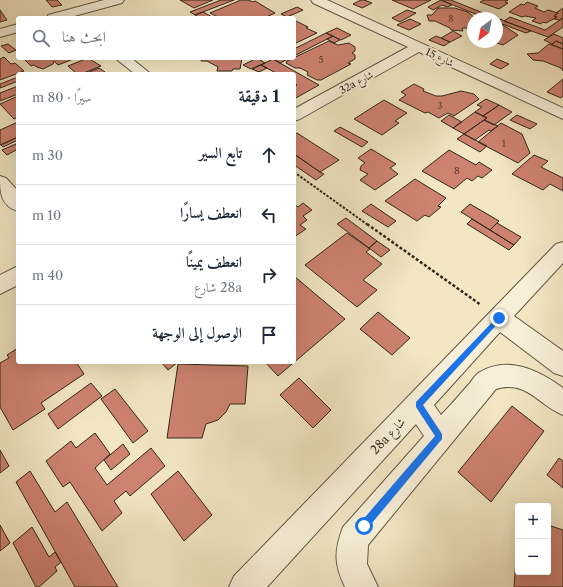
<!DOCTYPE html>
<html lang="ar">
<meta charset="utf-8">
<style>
body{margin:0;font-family:"Libre Caslon Text",Amiri,serif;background:#f2f2f3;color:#1f2937;direction:rtl}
.controls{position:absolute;right:12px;bottom:12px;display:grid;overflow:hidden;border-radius:4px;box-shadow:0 4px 16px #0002}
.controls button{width:36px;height:36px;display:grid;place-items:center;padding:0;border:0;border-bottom:1px solid #e0e1e3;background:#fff;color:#1f2937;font:20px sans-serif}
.compass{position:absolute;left:467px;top:12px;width:36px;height:36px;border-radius:50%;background:#fff;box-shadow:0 4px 16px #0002;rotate:212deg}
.stop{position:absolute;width:12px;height:12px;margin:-9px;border:3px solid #1a73e8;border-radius:50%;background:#fff}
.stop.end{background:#1a73e8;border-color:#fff;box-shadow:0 1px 4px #0008}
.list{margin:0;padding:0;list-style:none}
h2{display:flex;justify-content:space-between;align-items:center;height:52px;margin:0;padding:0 16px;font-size:17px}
h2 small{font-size:13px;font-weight:400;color:#747a83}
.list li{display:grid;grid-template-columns:26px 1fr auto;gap:12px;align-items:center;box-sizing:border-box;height:60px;padding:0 16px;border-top:1px solid #e0e1e3}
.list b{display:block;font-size:15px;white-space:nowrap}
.list p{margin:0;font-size:13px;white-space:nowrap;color:#747a83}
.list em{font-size:13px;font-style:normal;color:#747a83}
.icon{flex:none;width:22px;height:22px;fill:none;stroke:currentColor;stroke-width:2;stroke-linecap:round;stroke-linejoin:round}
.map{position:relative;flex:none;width:563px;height:587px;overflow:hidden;direction:ltr}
.search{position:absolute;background:#fff;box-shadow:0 4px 16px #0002;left:16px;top:16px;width:280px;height:44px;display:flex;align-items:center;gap:10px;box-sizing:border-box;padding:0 14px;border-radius:4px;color:#747a83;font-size:15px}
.panel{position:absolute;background:#fff;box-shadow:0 4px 16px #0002;left:16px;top:72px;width:280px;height:292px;border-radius:4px;direction:rtl}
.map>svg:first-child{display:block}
.building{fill:#ce8270;stroke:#31281a}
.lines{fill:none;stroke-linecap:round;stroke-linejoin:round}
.minor-casing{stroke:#615844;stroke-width:2}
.path-far1{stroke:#31281a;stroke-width:2;stroke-dasharray:2.5 1.5;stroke-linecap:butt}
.path{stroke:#31281a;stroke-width:2.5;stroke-dasharray:3 2;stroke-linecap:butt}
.minor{fill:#f7efd8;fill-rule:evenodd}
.route{fill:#1a73e8}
.labels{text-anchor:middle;stroke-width:4;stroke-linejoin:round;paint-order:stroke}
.far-number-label{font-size:9px;fill:#583e30}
.far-street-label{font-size:10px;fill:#31281a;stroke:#f7efd8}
.number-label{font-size:10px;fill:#583e30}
.street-label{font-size:12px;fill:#31281a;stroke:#f7efd8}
</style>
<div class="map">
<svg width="563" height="587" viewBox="0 0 563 587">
<rect width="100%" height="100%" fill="#f2e6c3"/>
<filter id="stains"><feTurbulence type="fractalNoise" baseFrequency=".005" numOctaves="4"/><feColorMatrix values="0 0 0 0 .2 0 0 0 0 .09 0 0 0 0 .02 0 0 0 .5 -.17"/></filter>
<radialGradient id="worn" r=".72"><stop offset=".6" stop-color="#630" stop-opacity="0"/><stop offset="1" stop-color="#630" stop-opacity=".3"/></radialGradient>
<!-- building -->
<path class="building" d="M46,0h11l5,5 -10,2z
M180,0h33l-19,8z
M221,0h13l-39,15 -5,-3z
M241,0h7l5,2 2,-1 20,12 -11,5h-44l-10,-5z
M361,0h3l8,3 -10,5 -9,-4z
M392,0h39l-18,9z
M441,0l11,5 -5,2 -5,-2 -9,5 -5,-3z
M441,0h10l42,17 -8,1z
M484,0h24l-3,2 3,1 -9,6 -19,-7z
M527,2l11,4 -3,2 9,4 4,-2 10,3 -4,3 3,1 -11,6 -3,-1 -2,2 -9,-3 4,-3 -11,-2 -3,1 -13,-5 12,-8 3,1z
M297,7l6,3 -16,7 -6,-3z
M438,8h17l13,4 7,6h-2v9l-3,1h-8l1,3 -12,-1 -1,-2 -15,-7h-6l-2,-6h5z
M563,8v10l-4,2 -5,-1 3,-2 -3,-1 4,-3h-2z
M0,10l7,10 -7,2z
M407,10l9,3 -16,9 -8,-4z
M203,12l11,6h-14l-5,-3z
M510,17l35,13 18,-12v9l-15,10 -44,-16z
M410,19l11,5 -12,6 -12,-5z
M501,19l3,2 27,10 -5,2 -29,-11z
M294,20l14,7 -2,1 11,5 -23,11z
M497,23l6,2 15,10 -15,10 -9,-3h3z
M337,28l14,7 -10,5 -15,-7z
M453,31l9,5 -12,6 -9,-4z
M326,33l7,3 -39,20v-7z
M554,34l9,4v6l-7,-3 -4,3 -8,-4z
M333,36l7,4 -6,3 -7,-4z
M436,36l5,2 9,4 -6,4 -15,-6z
M329,41l9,4 11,-2 6,4v4l-3,2 3,2v4l-7,4 3,1 -30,16h-4l-10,-5 1,-3 -8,-4h-5l-9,-5 1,-2z
M556,41l7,3v5l-11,-4z
M8,44l8,6 -7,3 -8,-7z
M549,44l14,5v22l-2,-3 -18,-7 -10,-1 -6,-6 11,-1z
M4,57l7,7 4,-1 9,8 -24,9v-21z
M23,58h53l-18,7 -4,-4 -1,3 -10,5 -6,-2 -3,-2 -3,1z
M88,58l13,8 -20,8h-4l-9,-8z
M202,58h40l-2,11h-7l-1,2h-15l1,-4 -11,-6h-6z
M257,58l8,5 -14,6 -8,-4z
M275,58h15l-10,5 -7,-4z
M273,59l7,4 39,22 -25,14v-12l3,-2 -3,-2v-9h-16l-17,-9z
M497,59l12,5 -8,5 -11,-5z
M261,65l6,3 -8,4 -7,-3z
M99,68l6,4 -4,2h-17z
M18,77v4l-18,7v-4z
M563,79v17l-2,2 -14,-6z
M414,84l10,5 -1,2 13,5h6l19,-5 13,3 5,5 -25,17 -6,-3 -9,5 -11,-6 -3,1 -26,-13 7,-5 -5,-3z
M18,86v8l-18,7v-8z
M18,96v21l-4,2 -14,-15z
M486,99l13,6 -16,11 -8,-4 7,-5 -5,-2z
M384,100l23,13 -12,8 4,2 -17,12 -28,-16z
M499,105l13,7 -18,13 -10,-5 3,-2 -4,-2z
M475,112l12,6 -23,16 -11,-6z
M449,115l13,7 -9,6 -12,-7z
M517,115l20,9 -7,5 -20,-9z
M484,120l14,6 -7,5 -2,-1 -14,10 -11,-6z
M18,122v15l-18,8v-15z
M501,123l21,11 8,19 -12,10 -40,-21z
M340,127l28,15 -6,5 -28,-16z
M297,133l42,27 -19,12 -26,-18v-19z
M464,134l11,6 12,6 -7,6 -23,-13z
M18,137v3l-15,7 -2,-2z
M18,143v6l-11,6 -5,-5z
M371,149l25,15 -6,4 8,6 -23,16 -15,-10 8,-6 -8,-4 1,-4 4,-3 -7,-5z
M449,150l27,15 3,-3 13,8 -10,8 -4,-2 -6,5 -5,-3 -13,11 -32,-18z
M294,154l26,18 4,2 -8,6 -22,-15z
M534,155l14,6 -7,6 22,11v13l-13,-7 -7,6 -31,-16z
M415,179l31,19 -8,8 3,1 -12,10 -4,-2 -8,6 -32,-20z
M303,203l9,7 -9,6 4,4 -7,5 6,4 -12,8v-33l4,3z
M371,204l25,17 -8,6 -26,-16z
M470,204l29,17 -9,9 -29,-18z
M346,218l31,23 -8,7 -32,-24z
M472,219l18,11 24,15 -5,5 -42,-26z
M497,223l24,14 -7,8 -24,-15z
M347,233l23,16 -4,3 16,12 -19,16 14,10 -20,17 -52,-42z
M377,241l13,9 -9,7 -12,-9z
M294,276l51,43 -67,57 -13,-14h29z
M378,312l32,26 -18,17 -32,-26z
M18,348v14h58l8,12 -43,29 4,6 -32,21 -13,-23v-44l9,-5 -2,-3z
M161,362h17l-10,8z
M178,364l70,2 -3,38h-15l-4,8 -8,8 -12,4 -4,14h-35z
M299,378l32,32 -18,18 -33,-33z
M91,383l11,13 -44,33 -10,-15z
M115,389l33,42 -15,12 -32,-44z
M512,406l32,25 -53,71 -33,-30z
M95,433l15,21 -15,14 12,17 44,-37 14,18 -35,30 -4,-5 -12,10 8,12 -20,18 -32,-49 -7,5 -17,-26 25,-20 5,7z
M123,444l7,10 -19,16 -7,-10z
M0,450l9,16 -9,7z
M559,458l4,3v27l-16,-13z
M30,471l25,41 12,-10 51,85h-43l-59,-105z
M178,471l34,44 -28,26 -33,-47z
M0,525l10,18 -10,8z
M548,525l15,5v57h-49l2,-28 2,1v12h30z
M32,527l17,30 6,-5 6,10 -6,5 2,4 -18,16h-3l-23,-44z"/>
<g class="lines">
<!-- minor casing -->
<g class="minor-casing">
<path id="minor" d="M104,0h20l-2,3 -55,15h-20l1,-3z
M311,0h16l236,108v11l-144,-67 -119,67 -6,2v-12l114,-62 -95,-44z
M18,24v8l-18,5v-8z
M115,58h16l20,16h-16z
M0,176l6,2 12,13v20c-18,-5 -18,-20 -18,-35z
M563,242v21l-49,53 49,35v25l-9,-3 -54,-41 -66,73 7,10c10,-10 19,-21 29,-32 3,-4 6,-9 10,-11 28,-17 60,-1 83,16v27c-25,-10 -36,-35 -67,-26l-128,156 -1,19 11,23h-33c-11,-23 -11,-36 -2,-60l81,-91 -8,-12 -149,163h-38l5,-11 322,-332z
M18,266v19l-18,9v-19z"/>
</g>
<!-- path-far1 -->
<path class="path-far1" d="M294,172l74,53"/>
<!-- path -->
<path class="path" d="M367,224l114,81"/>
<!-- minor -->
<use href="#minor" class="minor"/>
</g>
<!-- route -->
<path class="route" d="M499,315l2,1v4l-78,85 19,29v5l-75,90 -3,2 -4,-2 -1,-3 1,-3 75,-87 -19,-29v-5z"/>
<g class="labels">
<!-- far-number labels -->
<g class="far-number-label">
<text x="451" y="22">8</text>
<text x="321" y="63">5</text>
<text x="440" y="109">3</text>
<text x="504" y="147">1</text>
</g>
<!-- far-street labels -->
<g class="far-street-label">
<text transform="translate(440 57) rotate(25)" y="4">شارع 15</text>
<text transform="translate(356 82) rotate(-29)" y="4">32a شارع</text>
</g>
<!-- number labels -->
<g class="number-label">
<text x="457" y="174">8</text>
</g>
<!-- street labels -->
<g class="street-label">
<text transform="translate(388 436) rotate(-47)" y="4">28a شارع</text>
</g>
</g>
<rect width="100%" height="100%" filter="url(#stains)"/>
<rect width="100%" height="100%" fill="url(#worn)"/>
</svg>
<div class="controls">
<button>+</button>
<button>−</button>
</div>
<svg class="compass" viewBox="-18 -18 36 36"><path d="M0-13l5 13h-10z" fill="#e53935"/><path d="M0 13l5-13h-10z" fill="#747a83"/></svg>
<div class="stop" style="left:364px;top:526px"></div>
<div class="stop end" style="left:499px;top:318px"></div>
<div class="search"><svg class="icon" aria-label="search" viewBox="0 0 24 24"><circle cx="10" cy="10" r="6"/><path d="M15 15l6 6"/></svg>ابحث هنا</div>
<section class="panel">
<h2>1 دقيقة<small>سيرًا · 80 m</small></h2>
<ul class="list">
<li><svg class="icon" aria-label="ahead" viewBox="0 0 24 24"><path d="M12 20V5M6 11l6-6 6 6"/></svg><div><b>تابع السير</b></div><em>30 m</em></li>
<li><svg class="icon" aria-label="left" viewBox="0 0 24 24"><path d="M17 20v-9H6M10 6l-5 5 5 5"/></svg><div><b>انعطف يسارًا</b></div><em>10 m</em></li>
<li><svg class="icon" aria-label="right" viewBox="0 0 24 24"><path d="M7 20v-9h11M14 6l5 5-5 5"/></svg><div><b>انعطف يمينًا</b><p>28a شارع</p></div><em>40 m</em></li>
<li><svg class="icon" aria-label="arrive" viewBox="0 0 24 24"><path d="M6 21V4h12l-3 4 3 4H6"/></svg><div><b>الوصول إلى الوجهة</b></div></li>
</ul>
</section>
</div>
